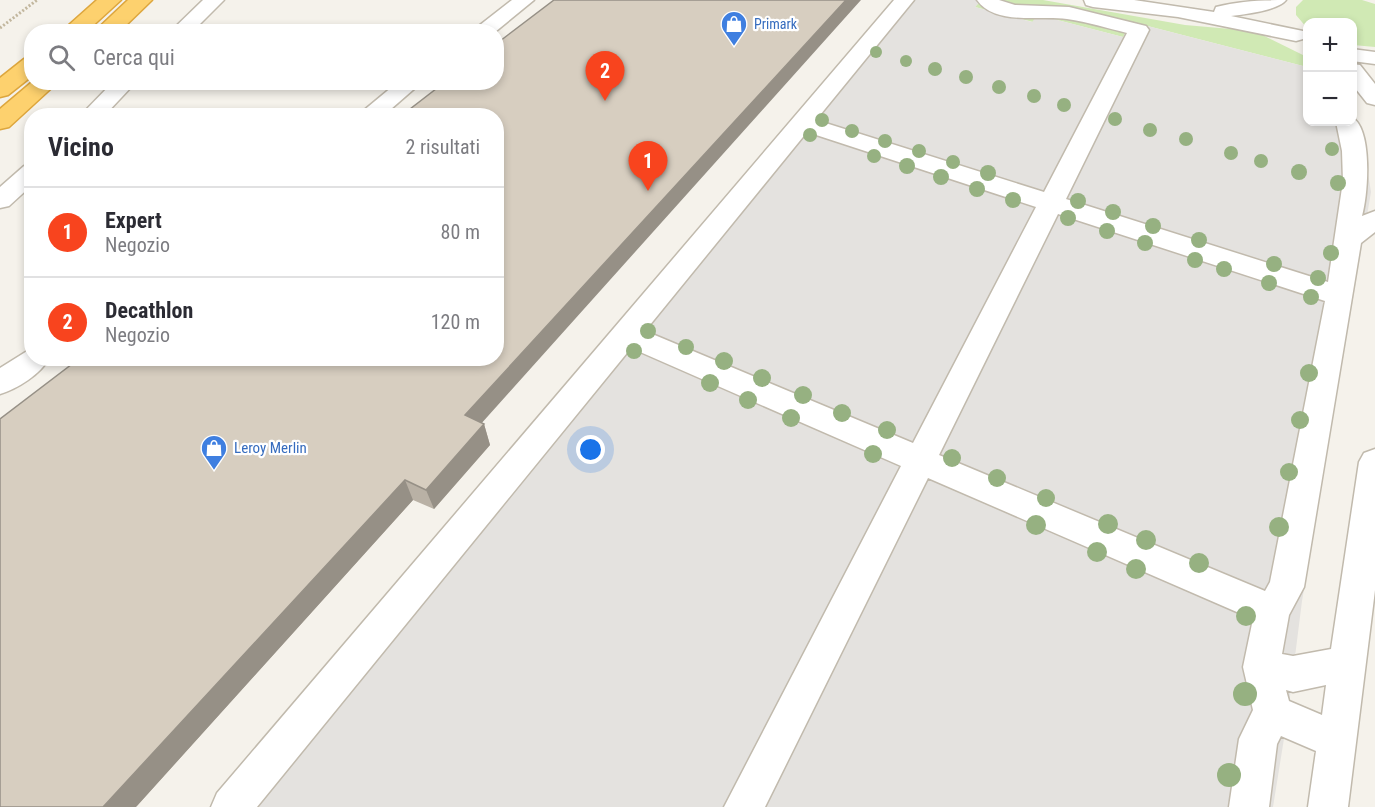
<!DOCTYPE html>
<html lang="it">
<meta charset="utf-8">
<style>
body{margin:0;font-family:"Roboto Condensed",sans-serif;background:#f2f2f3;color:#2b2b33}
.controls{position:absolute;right:18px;top:18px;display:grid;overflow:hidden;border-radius:12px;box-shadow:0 3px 9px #0003}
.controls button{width:54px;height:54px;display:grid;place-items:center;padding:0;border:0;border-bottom:2px solid #e1e1e2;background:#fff;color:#2b2b33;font:30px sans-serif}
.you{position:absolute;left:591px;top:450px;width:21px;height:21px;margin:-15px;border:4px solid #fff;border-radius:50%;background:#1a73e8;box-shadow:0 0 0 9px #1a73e833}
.badge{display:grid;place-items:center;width:39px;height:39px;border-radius:50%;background:#f8441e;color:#fff;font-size:20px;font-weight:700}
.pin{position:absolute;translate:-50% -50px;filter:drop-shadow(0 2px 3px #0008)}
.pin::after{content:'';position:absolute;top:32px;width:21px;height:18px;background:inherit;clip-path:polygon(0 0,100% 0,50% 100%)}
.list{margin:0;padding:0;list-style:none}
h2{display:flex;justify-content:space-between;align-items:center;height:78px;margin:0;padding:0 24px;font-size:26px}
h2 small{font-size:20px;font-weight:400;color:#7c7c81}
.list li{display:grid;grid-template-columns:39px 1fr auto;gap:18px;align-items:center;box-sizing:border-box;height:90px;padding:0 24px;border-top:2px solid #e1e1e2}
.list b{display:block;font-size:22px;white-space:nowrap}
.list p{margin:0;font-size:20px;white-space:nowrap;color:#7c7c81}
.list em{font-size:20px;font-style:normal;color:#7c7c81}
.icon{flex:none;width:33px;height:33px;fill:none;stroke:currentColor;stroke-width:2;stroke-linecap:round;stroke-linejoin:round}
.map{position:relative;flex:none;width:1375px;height:807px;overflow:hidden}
.search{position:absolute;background:#fff;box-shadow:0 3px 9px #0003;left:24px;top:24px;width:480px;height:66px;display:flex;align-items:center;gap:15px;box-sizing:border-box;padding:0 21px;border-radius:24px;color:#7c7c81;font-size:22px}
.panel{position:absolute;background:#fff;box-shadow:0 3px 9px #0003;left:24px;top:108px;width:480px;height:258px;border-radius:24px}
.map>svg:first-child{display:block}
.green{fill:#d0e9b4}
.parking{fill:#e4e2df}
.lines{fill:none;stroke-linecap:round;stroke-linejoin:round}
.minor-casing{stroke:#c1baad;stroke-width:3}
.highway-casing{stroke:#dda63d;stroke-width:3}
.path{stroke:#c2b79e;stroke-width:3;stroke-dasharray:2 2;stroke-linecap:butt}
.minor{fill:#fff;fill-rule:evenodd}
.highway{fill:#fdd16e;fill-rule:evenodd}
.tree{fill:#96b181}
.wall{fill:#b9b1a5}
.shaded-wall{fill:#969086}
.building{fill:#d7cec0;stroke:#969086;stroke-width:1.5}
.labels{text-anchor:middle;stroke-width:4.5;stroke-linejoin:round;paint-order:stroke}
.far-shop-label{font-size:14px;fill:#366cbe;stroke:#fff;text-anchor:start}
.shop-label{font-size:15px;fill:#366cbe;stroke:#fff;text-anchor:start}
</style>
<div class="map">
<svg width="1375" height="807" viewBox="0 0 1375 807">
<rect width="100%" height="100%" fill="#f5f2eb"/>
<!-- green -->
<path class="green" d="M978,0h65l142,25 69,6 53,26v10l-175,-45 -9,15 -85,-22 -5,7 -58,-15 5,-6z
M1303,0h59l13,4v43l-22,-2 -1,-23h-44l-1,6 -11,-13v-8z"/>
<!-- parking -->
<path class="parking" d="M896,0h82l3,1 -6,6 57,15 6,-7 85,22 9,-15 175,45 1,55h44l1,-9 9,23 9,56 -69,409 -15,119 -14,87h-1063z"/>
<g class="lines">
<!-- minor casing -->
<g class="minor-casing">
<path id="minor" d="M203,0h21l-32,32h-22z
M512,0h22l-39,32h-24z
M894,0h20l-98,120 228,72 83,-159c-20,-5 -39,-11 -60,-14 -27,-4 -72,7 -90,-19h22l16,5 54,2 77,19 3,4 -83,169 262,83 15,-101 -1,-30 -6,-29h16v-5c21,13 16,78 10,99l13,-5v21l-14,11 -57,344 -15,28 -7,39 11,2 38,-7 28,-187 5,-9 11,-4v141l-27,217h-40l8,-56 -35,-15 -4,8 -8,63h-40l10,-68 14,-29 -10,-43 10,-48 -325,-141 -163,329h-41l177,-341 -270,-118 -374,459h-46l6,-14zM807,132l229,75 -123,236 -268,-112zM1058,214l267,87 -55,281 -5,9 -326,-136zM1326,685l-4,30 -33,-14 -3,-11 7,2z
M1084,0h50l80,12 2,-5c23,-6 46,-7 70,-7 -9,11 -41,14 -55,16l72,15 3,4 -3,4 -7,2 -118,-24 -85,-10 -7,-2z
M1352,49l23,3v12l-23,-3z
M1352,64l8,1 15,19v21l-8,-2 -15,-19z
M113,82h23l-32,34h-24z
M398,82h24l-39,34h-26z
M32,164v21l-23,21 -9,2v-21l24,-21z
M32,348v10h17c-8,16 -32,31 -49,36v-26z"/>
</g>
<!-- highway casing -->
<g class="highway-casing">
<path id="highway" d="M97,0h24l-35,32h-25z
M128,0h24l-33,32h-25z
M32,57v19l-24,19 -8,2v-19l24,-19z
M32,82h26l-49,45 -9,2v-20z"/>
</g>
<!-- path -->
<path class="path" d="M0,28l37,-28"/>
<!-- minor -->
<use href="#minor" class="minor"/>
<!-- highway -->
<use href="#highway" class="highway"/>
</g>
<!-- trees -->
<g class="tree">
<circle cx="876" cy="52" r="6"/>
<circle cx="906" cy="61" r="6"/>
<circle cx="935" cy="69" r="7"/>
<circle cx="966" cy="77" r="7"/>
<circle cx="999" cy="87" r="7"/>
<circle cx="1034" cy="96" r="7"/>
<circle cx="1064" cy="105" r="7"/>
<circle cx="1115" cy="119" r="7"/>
<circle cx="822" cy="120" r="7"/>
<circle cx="1150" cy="130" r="7"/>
<circle cx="852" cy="131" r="7"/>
<circle cx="810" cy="135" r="7"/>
<circle cx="1186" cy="139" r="7"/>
<circle cx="885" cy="141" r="7"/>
<circle cx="1332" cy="149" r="7"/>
<circle cx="919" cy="151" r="7"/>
<circle cx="1231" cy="153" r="7"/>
<circle cx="874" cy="156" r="7"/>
<circle cx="1261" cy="161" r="7"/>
<circle cx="953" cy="162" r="7"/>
<circle cx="907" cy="166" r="8"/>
<circle cx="1299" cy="172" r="8"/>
<circle cx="988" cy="173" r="8"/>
<circle cx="941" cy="177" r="8"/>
<circle cx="1338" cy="183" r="8"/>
<circle cx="977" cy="189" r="8"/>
<circle cx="1013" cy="200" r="8"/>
<circle cx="1078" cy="201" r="8"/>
<circle cx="1113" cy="212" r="8"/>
<circle cx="1068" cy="218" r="8"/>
<circle cx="1153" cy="226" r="8"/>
<circle cx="1107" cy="231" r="8"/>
<circle cx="1199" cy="240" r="8"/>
<circle cx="1145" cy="243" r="8"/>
<circle cx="1331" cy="253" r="8"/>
<circle cx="1195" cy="260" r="8"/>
<circle cx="1274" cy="264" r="8"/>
<circle cx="1224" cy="269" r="8"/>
<circle cx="1318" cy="278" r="8"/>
<circle cx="1269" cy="283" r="8"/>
<circle cx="1311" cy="297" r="8"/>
<circle cx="648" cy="331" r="8"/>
<circle cx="686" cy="347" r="8"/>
<circle cx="634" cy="351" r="8"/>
<circle cx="724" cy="361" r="9"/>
<circle cx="1309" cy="373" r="9"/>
<circle cx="762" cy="378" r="9"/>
<circle cx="710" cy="383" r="9"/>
<circle cx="803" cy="395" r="9"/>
<circle cx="748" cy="400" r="9"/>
<circle cx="842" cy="413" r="9"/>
<circle cx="791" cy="418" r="9"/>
<circle cx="1300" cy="420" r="9"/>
<circle cx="887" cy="430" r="9"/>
<circle cx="873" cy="454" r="9"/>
<circle cx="952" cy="458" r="9"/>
<circle cx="1289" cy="472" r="9"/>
<circle cx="997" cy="478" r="9"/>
<circle cx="1046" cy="498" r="9"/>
<circle cx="1108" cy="524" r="10"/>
<circle cx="1036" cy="525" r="10"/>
<circle cx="1279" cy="527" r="10"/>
<circle cx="1146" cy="540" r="10"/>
<circle cx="1097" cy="552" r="10"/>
<circle cx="1199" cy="563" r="10"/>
<circle cx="1136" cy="569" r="10"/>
<circle cx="1246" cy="616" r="10"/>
<circle cx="1245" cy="694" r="12"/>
<circle cx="1229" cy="775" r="12"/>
</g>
<!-- wall -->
<path class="wall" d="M554,0l-72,423 2,1 6,21 -56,64 -21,-9 -277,307z"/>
<!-- shaded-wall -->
<path class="shaded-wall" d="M846,0h15l-390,435 -6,-20z
M484,424l6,21 -56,64 -8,-19z
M405,480l8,20 -277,307h-33z"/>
<!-- building -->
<path class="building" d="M554,0h292l-381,415 19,9 -58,66 -21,-10 -302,327h-103v-388l80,-61h416v-242h-95l44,-34h51v-38z"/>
<!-- icons -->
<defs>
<g id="shop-pin" transform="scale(1.35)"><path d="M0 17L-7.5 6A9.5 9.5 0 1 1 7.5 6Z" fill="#3f7fe0" stroke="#fff"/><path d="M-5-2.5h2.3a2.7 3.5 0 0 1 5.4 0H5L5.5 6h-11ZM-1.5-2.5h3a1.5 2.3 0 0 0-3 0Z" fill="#fff"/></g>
</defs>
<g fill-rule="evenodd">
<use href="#shop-pin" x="734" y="24"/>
<use href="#shop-pin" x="214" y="448"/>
</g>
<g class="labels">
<!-- far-shop labels -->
<g class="far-shop-label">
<text x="754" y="29">Primark</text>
</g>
<!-- shop labels -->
<g class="shop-label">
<text x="234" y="453">Leroy Merlin</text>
</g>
</g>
</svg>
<div class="controls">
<button>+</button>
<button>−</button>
</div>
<div class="you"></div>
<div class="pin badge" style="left:648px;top:191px">1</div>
<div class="pin badge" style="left:605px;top:101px">2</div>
<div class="search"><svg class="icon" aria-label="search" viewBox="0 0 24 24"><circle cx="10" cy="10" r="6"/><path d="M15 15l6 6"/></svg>Cerca qui</div>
<section class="panel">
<h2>Vicino<small>2 risultati</small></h2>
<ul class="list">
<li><span class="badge">1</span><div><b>Expert</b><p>Negozio</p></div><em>80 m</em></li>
<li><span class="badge">2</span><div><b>Decathlon</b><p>Negozio</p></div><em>120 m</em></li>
</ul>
</section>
</div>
